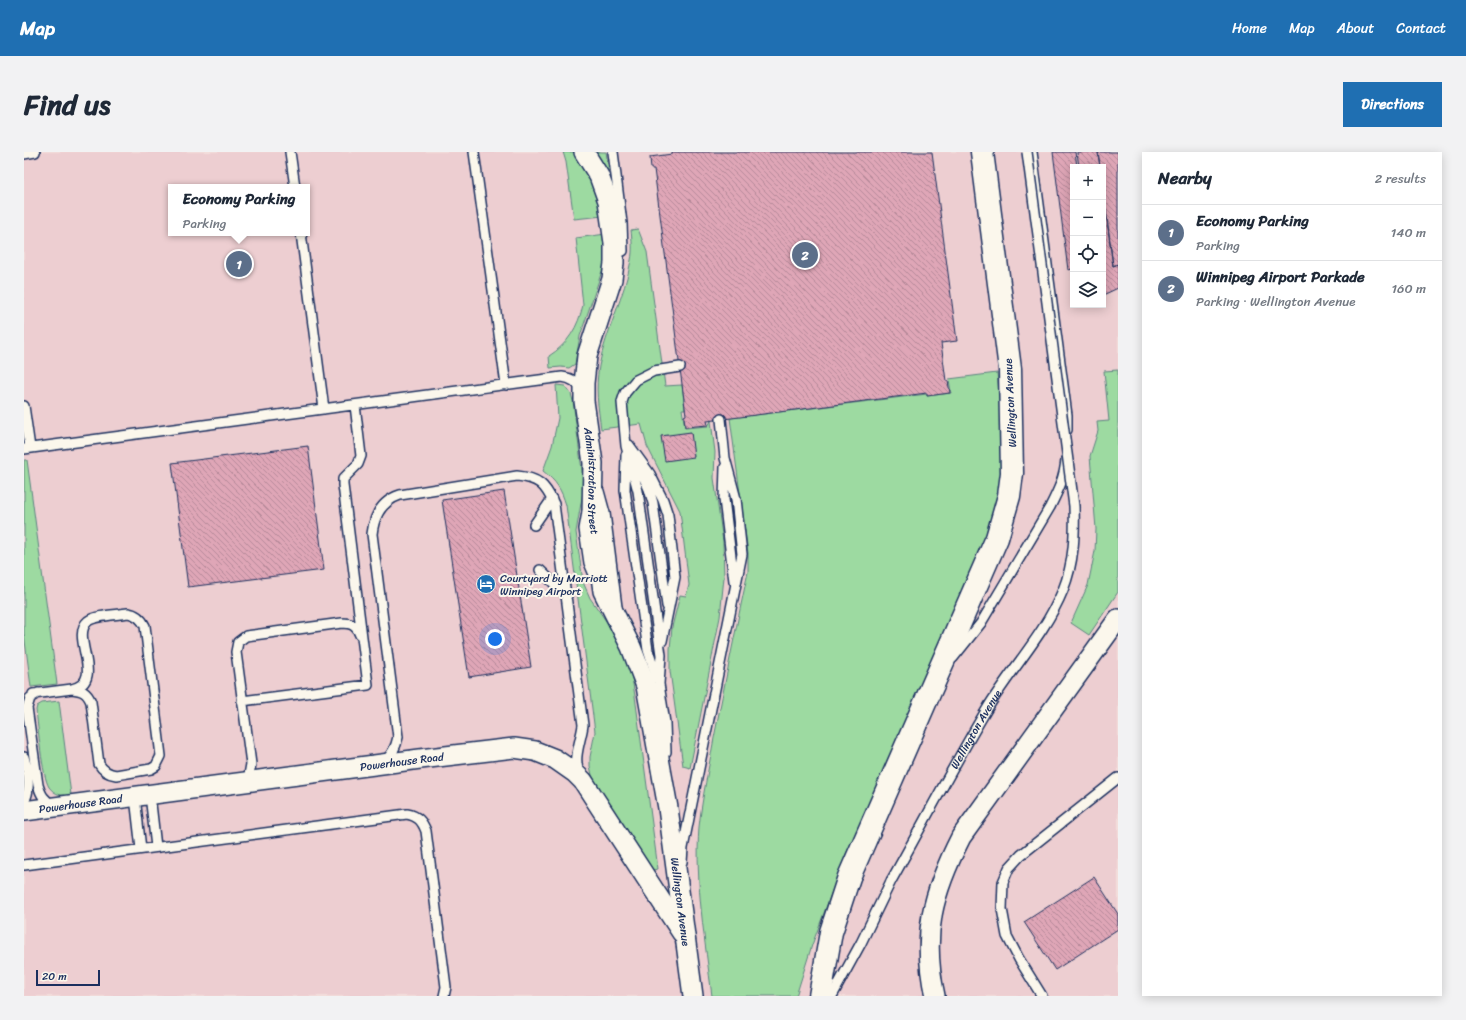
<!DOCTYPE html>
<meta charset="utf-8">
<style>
body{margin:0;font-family:Sriracha,sans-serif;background:#f2f2f3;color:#1f2937}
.controls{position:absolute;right:12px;top:12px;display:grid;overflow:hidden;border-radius:0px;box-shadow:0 2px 10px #0003}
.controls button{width:36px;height:36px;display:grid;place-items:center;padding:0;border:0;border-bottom:1px solid #e0e1e3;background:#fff;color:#1f2937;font:20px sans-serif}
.scale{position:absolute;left:12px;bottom:10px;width:64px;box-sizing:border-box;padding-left:4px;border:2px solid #1b2f5e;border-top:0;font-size:11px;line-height:14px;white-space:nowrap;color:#1b2f5e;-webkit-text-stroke:3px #fbf7ec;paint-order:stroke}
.you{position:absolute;left:471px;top:487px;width:14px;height:14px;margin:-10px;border:3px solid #fff;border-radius:50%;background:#1a73e8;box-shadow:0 0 0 6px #1a73e833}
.badge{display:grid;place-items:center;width:26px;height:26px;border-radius:50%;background:#1f6fb2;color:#fff;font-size:13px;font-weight:700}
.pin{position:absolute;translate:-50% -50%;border:2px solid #fff;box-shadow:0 1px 4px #0006}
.popup{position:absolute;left:144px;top:32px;width:142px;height:52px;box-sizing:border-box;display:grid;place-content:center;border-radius:0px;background:#fff;filter:drop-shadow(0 1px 3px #0005);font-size:13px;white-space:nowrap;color:#747a83}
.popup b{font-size:15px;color:#1f2937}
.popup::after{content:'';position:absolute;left:50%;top:100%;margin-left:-8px;border:8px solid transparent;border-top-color:#fff}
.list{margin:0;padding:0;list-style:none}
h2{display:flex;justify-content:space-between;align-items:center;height:52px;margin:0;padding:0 16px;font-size:17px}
h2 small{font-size:13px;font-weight:400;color:#747a83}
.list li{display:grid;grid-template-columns:26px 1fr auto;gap:12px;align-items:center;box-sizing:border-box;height:56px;padding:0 16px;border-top:1px solid #e0e1e3}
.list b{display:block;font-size:15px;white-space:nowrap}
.list p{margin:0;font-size:13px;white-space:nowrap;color:#747a83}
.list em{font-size:13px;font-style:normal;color:#747a83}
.icon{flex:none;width:22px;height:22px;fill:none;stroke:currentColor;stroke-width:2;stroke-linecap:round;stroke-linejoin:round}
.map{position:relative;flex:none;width:1094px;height:844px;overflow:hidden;border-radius:0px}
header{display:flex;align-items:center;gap:24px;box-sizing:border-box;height:56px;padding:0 20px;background:#1f6fb2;color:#fff}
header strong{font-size:19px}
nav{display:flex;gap:22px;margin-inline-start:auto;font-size:14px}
.intro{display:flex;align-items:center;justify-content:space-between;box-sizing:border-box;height:96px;padding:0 24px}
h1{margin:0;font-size:28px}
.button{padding:10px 18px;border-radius:0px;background:#1f6fb2;color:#fff;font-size:14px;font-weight:700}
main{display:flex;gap:24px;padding:0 24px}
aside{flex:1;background:#fff;border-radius:0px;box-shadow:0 2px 10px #0003}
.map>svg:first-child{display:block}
.built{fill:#edced1;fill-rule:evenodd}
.green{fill:#9ddaa1;stroke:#5c8480}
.building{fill:url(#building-back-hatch);stroke:#1b2f5e}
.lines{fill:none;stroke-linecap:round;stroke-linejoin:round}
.lane-casing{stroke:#1b2f5e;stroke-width:12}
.street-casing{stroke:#1b2f5e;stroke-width:22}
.secondary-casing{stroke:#1b2f5e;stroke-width:25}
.lane{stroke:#fbf7ec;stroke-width:9}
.street{stroke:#fbf7ec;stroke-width:19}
.secondary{stroke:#fbf7ec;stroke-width:22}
.lane-bridge-casing{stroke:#1b2f5e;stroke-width:12;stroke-linecap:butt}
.lane-bridge{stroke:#fbf7ec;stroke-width:9}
.labels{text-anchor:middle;stroke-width:4;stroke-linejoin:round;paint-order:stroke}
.street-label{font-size:11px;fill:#1b2f5e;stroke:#fbf7ec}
.poi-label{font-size:11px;fill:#1b2f5e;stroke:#fbf7ec;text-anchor:start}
</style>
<header>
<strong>Map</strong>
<nav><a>Home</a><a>Map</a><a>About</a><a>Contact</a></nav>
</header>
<div class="intro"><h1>Find us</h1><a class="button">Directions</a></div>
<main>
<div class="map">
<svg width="1094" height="844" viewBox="0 0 1094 844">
<defs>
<pattern id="building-back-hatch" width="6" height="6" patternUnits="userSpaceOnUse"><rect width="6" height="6" fill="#dfa6b7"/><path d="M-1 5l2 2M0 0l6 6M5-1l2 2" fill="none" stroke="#b48898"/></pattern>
</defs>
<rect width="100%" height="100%" fill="#f3dfdc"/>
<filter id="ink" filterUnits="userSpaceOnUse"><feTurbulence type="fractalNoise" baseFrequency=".025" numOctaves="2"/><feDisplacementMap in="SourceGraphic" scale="8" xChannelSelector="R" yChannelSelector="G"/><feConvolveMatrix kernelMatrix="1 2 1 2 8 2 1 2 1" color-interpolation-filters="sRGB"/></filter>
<g filter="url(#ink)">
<!-- built -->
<path class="built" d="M0,0h1094v844h-1094zM1049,15h30v138h-30zM147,35h136v46h-136z"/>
<!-- green -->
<path class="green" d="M539,0h11c14,20 23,41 29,64l-29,3 -8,-57z
M571,0h11l3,19 -3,1z
M614,77l9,23 18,134 17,-1 3,24h-3l3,19 23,-2 3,-5 4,31 -1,26 9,64 1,35 -4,40 -30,151 -7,-2 -13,-95v-22l2,-22 8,-32 6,1 3,-11 -9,-74 -33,-65 -6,-22 -40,5c-3,-23 -6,-40 -2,-63 7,-36 26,-70 32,-106 2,-9 1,-20 0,-30z
M582,82v21l-2,10 -24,71 -5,28 -6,4 -8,-1 -11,1 -1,-12c19,-12 29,-29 34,-51l-7,-67z
M1094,218v222l-29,43 -18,-12 17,-38 7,-34 1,-22 -6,-73 8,-25 -1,-9 12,-1 -5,-50z
M973,221l6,63 -1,44 -10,47 -98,222 -48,105 -34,91 -16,51h-84c-7,-55 -17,-113 -13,-169 3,-29 10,-60 15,-89 11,-55 22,-111 34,-166v-19l-18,-135 197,-24v2l24,-3 -2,-14z
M532,233l9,1 6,8 2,7 11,85 -8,46 7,50 7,16 23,33 10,20 8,21 4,24 23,173 -5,1 -56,-86 -5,-9 -2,-9v-9l5,-25 -29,-227c-5,-16 -9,-23 -23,-34l9,-25 6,-28z
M0,308h3l30,224 -26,3 -7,-54z
M35,549l12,94c-9,1 -16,0 -22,-8 -7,-11 -11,-61 -13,-77l1,-4 5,-3z"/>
<!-- building -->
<path class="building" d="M648,0h260l25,189 -16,2 5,38h2l2,12 -23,3v-3l-179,23 -41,5 1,4 -23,2 -1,-11 2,-1 -32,-246h-3l-1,-12 22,-3z
M1029,0h22l2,15h-4v102l-5,1z
M1053,0h21l2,15h-21z
M1074,0h20v112l-5,2 -10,-78v-21h-3z
M1079,36l10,78 5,-2v24l-15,7z
M667,280l3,25 -29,4 -4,-25z
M284,294l16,124 -136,17 -16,-124z
M480,339l27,176 -62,10 -27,-177z
M1070,725l24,37v15l-63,41 -31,-48z"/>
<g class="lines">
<!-- lane casing -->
<g class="lane-casing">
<path id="lane" d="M266,0l5,35
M450,0l32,233
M589,0l9,71 1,28
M1008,0l35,263v15
M0,2l11,-2
M277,81l23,176
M0,254l6,42
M605,293l21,29 13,26 5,15 7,62 -13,64
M0,297l538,-72c9,1 16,5 20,14
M602,303l-1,35 23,160 9,29
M613,311l12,26 4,14 14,103
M701,315l-1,32 10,82
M575,339l6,22 12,94
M563,360l-3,17 5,34 6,14
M510,373l18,-26
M516,418l27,26
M104,461c8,1 13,5 17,13l16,130 -5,10 -5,3 -35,6c-8,-1 -13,-4 -17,-11l-8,-62c-4,-10 -9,-12 -19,-13 35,-8 -3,-52 16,-68 8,-6 29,-6 40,-8z
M929,506l28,-35 69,-116c8,-16 15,-30 16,-48
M14,541l-8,5 -3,10 11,77c3,10 6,15 15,20
M9,542l39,-5
M218,549l126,-16 -25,-200v-6l15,-15 3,-8 -6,-51
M642,600l-1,-29 -6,-39 2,-29 -23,-164 -12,-45 -4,-44 3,-9 11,-13 18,-9 26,-4
M0,605c4,14 7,33 0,45
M361,609c8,-7 11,-14 13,-24l-26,-203c2,-19 10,-33 28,-39l117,-19c21,2 28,8 37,28l29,221c-2,16 -11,34 -3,49
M219,629l6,-6 2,-11 -15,-112 2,-10 8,-6 96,-13c10,0 15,3 18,12
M126,643l6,52
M111,645l6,52
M658,710l1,-14 59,-294 -6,-55 -11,-41 -4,-39
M0,713l383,-51c11,2 15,7 19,17l20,156 -2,9
M808,844l29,-53 30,-62
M1018,844l-23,-37 -12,-23 -5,-27 1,-27 6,-14 12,-13 97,-77"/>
</g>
<!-- street casing -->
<g class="street-casing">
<g id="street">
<path id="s1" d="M560,0l15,24 9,25 6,42v20l-2,16 -25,77 -3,27v18l9,62 -1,52 3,18 8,58 28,56 15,39 22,122 25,188"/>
<path id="s2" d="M0,659l396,-52 94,-11 21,3 20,8 20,14 8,8 99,152"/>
<path d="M911,844c-14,-62 -2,-104 26,-159l157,-218"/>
</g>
</g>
<!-- secondary casing -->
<g class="secondary-casing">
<path id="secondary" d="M796,844l11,-64 18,-55 148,-339 12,-42 3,-23 -2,-104 -28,-217"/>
</g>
<!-- lane -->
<use href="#lane" class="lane"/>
<!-- street -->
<use href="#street" class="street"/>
<!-- secondary -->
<use href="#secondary" class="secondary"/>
<!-- lane-bridge casing -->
<g class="lane-bridge-casing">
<g id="lane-bridge">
<path id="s3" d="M867,729c32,-57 62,-115 96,-172 24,-40 58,-75 76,-119 11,-27 12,-56 11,-84l-47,-354"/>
</g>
</g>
<!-- lane-bridge -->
<use href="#lane-bridge" class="lane-bridge"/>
</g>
</g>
<!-- icons -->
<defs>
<g id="hotel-disc" transform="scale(1)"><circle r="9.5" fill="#1f6fb2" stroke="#fbf7ec"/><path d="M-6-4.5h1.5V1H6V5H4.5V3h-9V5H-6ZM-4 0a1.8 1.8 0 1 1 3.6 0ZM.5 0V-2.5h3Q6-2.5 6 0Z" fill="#fff"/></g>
</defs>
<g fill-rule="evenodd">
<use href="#hotel-disc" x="462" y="432"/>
</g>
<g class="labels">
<!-- street labels -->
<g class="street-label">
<text transform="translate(986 251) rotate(-93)" y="4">Wellington Avenue</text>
<text dy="4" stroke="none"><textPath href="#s1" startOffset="340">Administration Street</textPath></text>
<text dy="4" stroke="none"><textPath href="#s3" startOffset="174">Wellington Avenue</textPath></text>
<text dy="4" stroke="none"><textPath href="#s2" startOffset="381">Powerhouse Road</textPath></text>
<text dy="4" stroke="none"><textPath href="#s2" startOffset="57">Powerhouse Road</textPath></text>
<text dy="4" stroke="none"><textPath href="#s1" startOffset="774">Wellington Avenue</textPath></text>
</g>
<!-- poi labels -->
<g class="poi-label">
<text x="476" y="430">Courtyard by Marriott<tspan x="476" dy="13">Winnipeg Airport</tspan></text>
</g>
</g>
</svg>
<div class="controls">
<button>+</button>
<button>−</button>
<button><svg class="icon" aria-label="locate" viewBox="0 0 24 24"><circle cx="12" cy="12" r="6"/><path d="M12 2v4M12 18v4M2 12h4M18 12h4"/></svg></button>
<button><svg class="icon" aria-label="layers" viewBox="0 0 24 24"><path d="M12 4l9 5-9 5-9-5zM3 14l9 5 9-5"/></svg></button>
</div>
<div class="scale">20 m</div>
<div class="you"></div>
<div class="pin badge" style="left:215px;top:112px;background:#5c6f8a">1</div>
<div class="popup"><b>Economy Parking</b>Parking</div>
<div class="pin badge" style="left:781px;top:103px;background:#5c6f8a">2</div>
</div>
<aside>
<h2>Nearby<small>2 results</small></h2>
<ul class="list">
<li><span class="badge" style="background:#5c6f8a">1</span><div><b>Economy Parking</b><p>Parking</p></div><em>140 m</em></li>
<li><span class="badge" style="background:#5c6f8a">2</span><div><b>Winnipeg Airport Parkade</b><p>Parking · Wellington Avenue</p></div><em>160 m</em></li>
</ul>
</aside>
</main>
